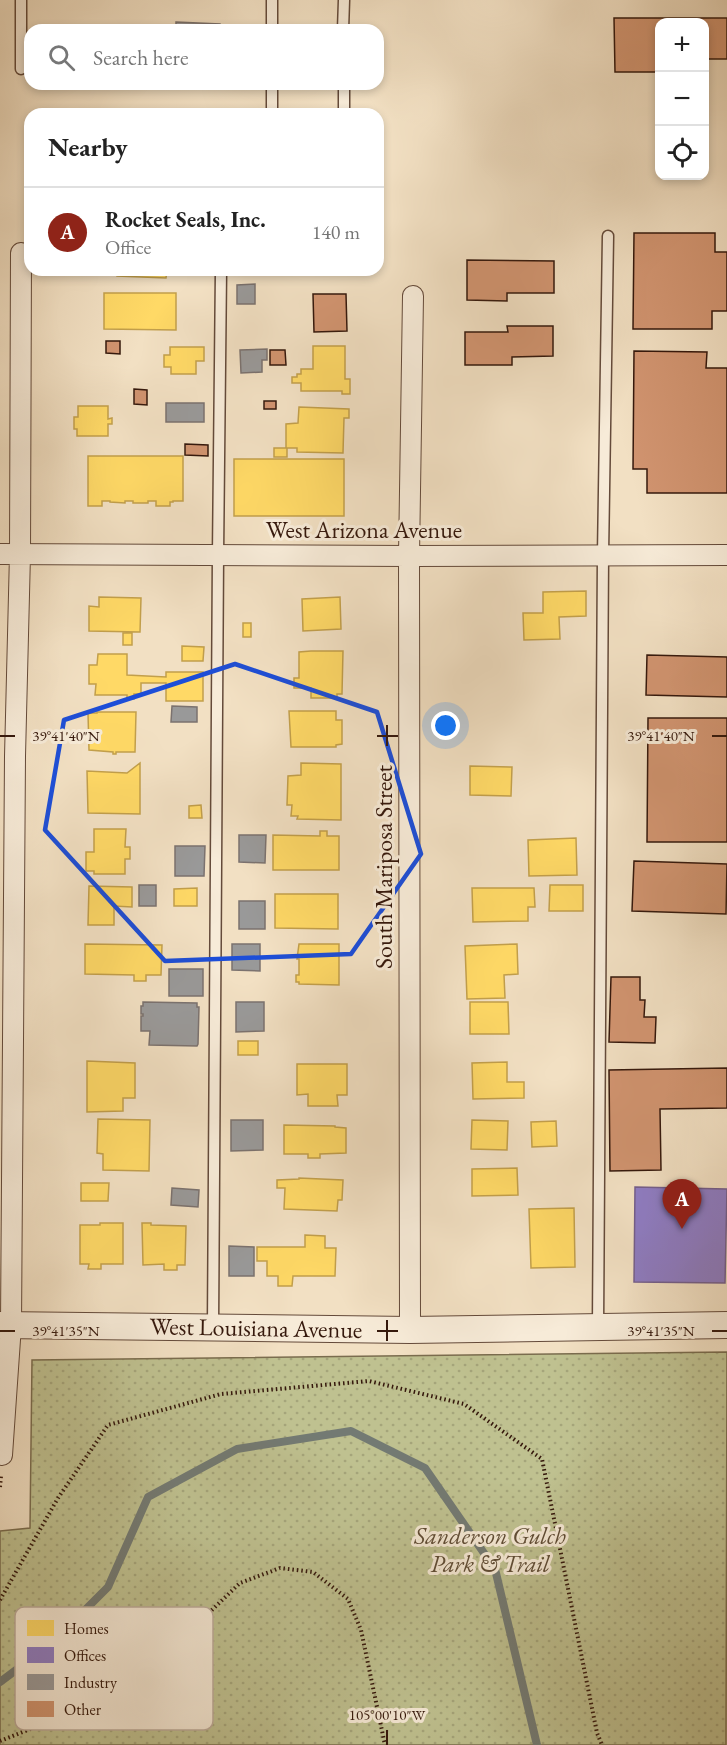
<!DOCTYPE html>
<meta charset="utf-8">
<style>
body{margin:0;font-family:"EB Garamond",serif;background:#f6f6f6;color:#222}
.controls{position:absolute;right:18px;top:18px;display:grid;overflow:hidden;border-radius:12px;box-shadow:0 3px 9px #0003}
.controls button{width:54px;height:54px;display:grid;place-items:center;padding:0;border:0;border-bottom:2px solid #e0e0e0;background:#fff;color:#222;font:30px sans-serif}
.you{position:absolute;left:446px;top:726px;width:21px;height:21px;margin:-15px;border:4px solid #fff;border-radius:50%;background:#1a73e8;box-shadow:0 0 0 9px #1a73e833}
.badge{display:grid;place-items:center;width:39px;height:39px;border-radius:50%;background:#8f2418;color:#fff;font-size:20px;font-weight:700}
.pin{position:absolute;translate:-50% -50px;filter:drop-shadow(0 2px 3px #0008)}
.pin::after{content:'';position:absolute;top:32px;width:21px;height:18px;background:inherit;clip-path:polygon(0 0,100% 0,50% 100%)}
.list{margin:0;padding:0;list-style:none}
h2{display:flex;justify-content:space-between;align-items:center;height:78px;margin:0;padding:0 24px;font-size:26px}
h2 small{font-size:20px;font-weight:400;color:#767676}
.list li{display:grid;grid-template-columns:39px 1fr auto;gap:18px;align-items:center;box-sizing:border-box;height:90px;padding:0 24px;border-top:2px solid #e0e0e0}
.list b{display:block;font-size:22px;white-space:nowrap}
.list p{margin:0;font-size:20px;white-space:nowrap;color:#767676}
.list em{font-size:20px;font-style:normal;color:#767676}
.icon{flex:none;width:33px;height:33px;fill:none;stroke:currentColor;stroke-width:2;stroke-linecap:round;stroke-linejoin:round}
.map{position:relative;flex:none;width:727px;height:1745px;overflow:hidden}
.search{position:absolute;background:#fff;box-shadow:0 3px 9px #0003;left:24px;top:24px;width:360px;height:66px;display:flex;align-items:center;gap:15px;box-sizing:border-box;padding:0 21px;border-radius:18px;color:#767676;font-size:22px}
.panel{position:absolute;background:#fff;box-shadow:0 3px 9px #0003;left:24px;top:108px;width:360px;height:168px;border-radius:18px}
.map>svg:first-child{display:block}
.park{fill:url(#park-dots);stroke:#7a6c4e;stroke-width:1.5}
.homes{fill:#ffd966;stroke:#c29f4b;stroke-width:1.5}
.offices{fill:#8e7cc3;stroke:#735e8c;stroke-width:1.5}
.industry{fill:#999;stroke:#7b726f;stroke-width:1.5}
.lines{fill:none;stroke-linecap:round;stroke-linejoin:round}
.stream{stroke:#737a73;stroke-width:8}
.building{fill:#d19470;stroke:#35180c;stroke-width:1.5}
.service-casing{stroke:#644a3a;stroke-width:13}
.minor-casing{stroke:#644a3a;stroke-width:22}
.tertiary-casing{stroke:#644a3a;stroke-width:28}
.path{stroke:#35180c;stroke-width:4;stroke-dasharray:1.5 3;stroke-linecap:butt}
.service{stroke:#f7ebd8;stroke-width:10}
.minor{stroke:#f7ebd8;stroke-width:20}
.tertiary{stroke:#f7ebd8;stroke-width:26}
.marked{fill:none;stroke:#1d4ed8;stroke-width:4.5;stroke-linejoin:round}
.ticks{fill:none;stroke:#35180c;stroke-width:2}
.labels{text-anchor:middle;stroke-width:6;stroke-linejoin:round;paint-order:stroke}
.street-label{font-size:24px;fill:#35180c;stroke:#f7ebd8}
.park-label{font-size:24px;font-style:italic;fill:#5e4b34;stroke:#f7ebd8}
.key{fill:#f7ebd8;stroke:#bdac9b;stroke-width:1.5}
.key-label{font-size:16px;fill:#35180c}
.ticks-label{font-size:15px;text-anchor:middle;fill:#35180c;stroke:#f7ebd8;stroke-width:6;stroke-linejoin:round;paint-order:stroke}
</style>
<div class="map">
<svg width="727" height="1745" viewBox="0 0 727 1745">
<defs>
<pattern id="park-dots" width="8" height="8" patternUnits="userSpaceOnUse" patternTransform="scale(1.5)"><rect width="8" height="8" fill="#bfc190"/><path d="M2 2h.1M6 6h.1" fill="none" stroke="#a5a57b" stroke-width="1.8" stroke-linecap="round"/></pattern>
</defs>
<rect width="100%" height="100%" fill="#f2e0c3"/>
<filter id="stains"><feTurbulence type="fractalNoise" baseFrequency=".00333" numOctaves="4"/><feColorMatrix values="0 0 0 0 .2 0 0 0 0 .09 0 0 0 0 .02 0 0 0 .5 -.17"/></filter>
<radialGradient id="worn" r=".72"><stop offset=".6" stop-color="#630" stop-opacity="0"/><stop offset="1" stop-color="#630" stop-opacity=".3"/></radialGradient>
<!-- park -->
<path class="park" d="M727,1352l-1,393h-726v-214l30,-3 2,-168z"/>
<!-- homes -->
<path class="homes" d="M117,270h50l-1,8 -49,-2z
M285,270h51v4l-51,-1z
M104,293h72v37l-72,-1z
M313,346h32v33h5v15h-8v-3h-41v-8h-9v-6h5v-3h4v-5h12z
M170,347h34v14h-8v13h-25v-7h-7v-12h6z
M78,406h30v13l4,-1v6h-4v12h-31v-7h-3v-12h4z
M299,407l50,2v9h-5l-1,35 -46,-1v-4h-10v9h-13v-9h12v-24l12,-1z
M88,456h95v45h-10v1h-3v4h-14v-5h-8v2h-15v-2h-8v2l-15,-1v-1h-8v5h-14z
M234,459h110v57h-110z
M586,591v25l-27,1 1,22 -36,1 -1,-27h20v-21z
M99,597l42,1 -1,34 -51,-1v-25l10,1z
M340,597l1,32 -38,2 -1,-32z
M243,623h8v14h-8z
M123,633h9v12h-9z
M182,646l22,1 -1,14h-21z
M311,651h32l-1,43h-5v4h-26v-10h-17v-10h5v-26z
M98,654h29v21l39,2v-5h37v29h-37v-18h-25v11h-7v5h-7v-4h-32l1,-11h-7v-19h8z
M289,711h47v9h6v24l-6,1v2h-45z
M97,712h39l-1,40h-19v2h-3v-2l-24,-2 -1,-37h9z
M140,763v51l-52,-1 -1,-42 40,2z
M301,763l40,1v56l-44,-1 1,-3h-7l1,-11h-5l1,-29 13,-1z
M470,766l42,1 -1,29 -41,-1z
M201,805l1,13h-13v-12z
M94,829h32l-1,18h5v12h-5v15h-31v-3h-8v-19h8z
M320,831h7v5h12v34h-66v-35l47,1z
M576,838l1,37 -48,1 -1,-36z
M550,885h33v26h-34z
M89,886l43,1v20l-18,-1v19h-26z
M197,888v18h-23v-17z
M472,888h62l1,19h-7v14l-55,1z
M275,894h63v35l-63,-1z
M85,944l77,1 -1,30h-15v6h-12v-6l-49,-1z
M299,944h40v41l-40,-1v-2h-3v-7h3v-16h-2z
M517,944l1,30 -14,1 1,23 -38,1 -2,-53z
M470,1002h38l1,32h-39z
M238,1041h20v14h-20z
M87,1061l48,2v35h-12v13l-36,1z
M507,1062v20h17v16l-51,1 -1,-36z
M297,1064h50v31h-10l1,11h-30v-12l-11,1z
M98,1119l52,1 -1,51 -46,-1v-16l-6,-1z
M472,1120l36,1 -1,29 -36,-1z
M556,1121l1,25 -25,1 -1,-25z
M284,1125l51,1v1l11,1v25l-26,1v4h-12v-4h-24z
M517,1168l1,27 -46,1v-27z
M299,1178l44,2 -1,20h-4l-1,11 -53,-2 1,-21h-8v-8l22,-1z
M81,1183h28l-1,18h-27z
M574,1208l1,59 -44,1 -2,-59z
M100,1223h23v41h-22v5h-13l1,-5h-9v-39h20z
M142,1223h9v2l35,1 -1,39h-8v5h-13v-6l-21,1z
M305,1235l20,1v12h11l-1,28h-42l-1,10h-14v-10h-11v-15h-10v-14h48z"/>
<!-- offices -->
<path class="offices" d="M635,1187l92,2 -2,94 -91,-1z"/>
<!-- industry -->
<path class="industry" d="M176,22l44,2v6h-44z
M255,284v20h-18v-19z
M267,349v11h-5v12l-21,1 -1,-23z
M166,403h38v19h-38z
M172,706l25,1v15h-26z
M239,835h27l-1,28 -26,-1z
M175,846h30l-1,30h-29z
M139,885h17v21h-17z
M239,901h26v28h-26z
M232,944h28v27l-28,-1z
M169,969h34v27h-34z
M143,1002l54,1v4h2l-1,37 -1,2 -48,-1 1,-14h-9v-15h2v-2h-2v-8h2z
M236,1002h28v29l-28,1z
M231,1120h32v30l-32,1z
M172,1188l27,2 -1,17 -27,-2z
M229,1246l25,1v29h-25z"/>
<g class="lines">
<!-- stream -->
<path class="stream" d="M0,1682l52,-39 56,-56 40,-90 89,-48 114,-18 74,37 70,101 42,176"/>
</g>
<!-- building -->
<path class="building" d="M614,18h113v41h-23v-37h-44v50h-45z
M634,233h81v19h12v59h-15v18h-79z
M467,260l87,1v32h-47v8l-40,-1z
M313,294h33l1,37 -33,1z
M507,326h46v30l-41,1v8h-47v-33h43z
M106,341h14v13l-14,-1z
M270,350h15l1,15h-16z
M634,351l73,1 -1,16h21v125h-80v-24h-14z
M134,389l13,1v15l-13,-1z
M264,401h12v8h-12z
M185,444l23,1v11l-23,-1z
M647,655l80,2v40l-81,-2z
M648,718h79v124h-80z
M634,861l93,3 -1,50 -94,-3z
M611,977h29v23h5l-1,17h12l-1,26 -46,-1z
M727,1068v40l-67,1 1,61 -51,1 -1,-101z"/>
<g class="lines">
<!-- service casing -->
<g class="service-casing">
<path id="service" d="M21,0v69
M272,0v30
M343,30l1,-30
M272,84v30
M344,84v30
M213,1327l5,-772 3,-285
M598,1327l5,-772 5,-319"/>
</g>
<!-- minor casing -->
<g class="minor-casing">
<path id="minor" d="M0,554l409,2 318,-1
M410,1330l-1,-774 4,-260
M2,1455l9,-130 4,-569 5,-202 1,-301"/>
</g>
<!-- tertiary casing -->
<g class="tertiary-casing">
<path id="tertiary" d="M0,1325l410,5 317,-5"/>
</g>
<!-- path -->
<path class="path" d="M0,1487l1,-11
M0,1600l58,-102 50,-73 113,-31 148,-13 95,23 78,55 55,274 5,12
M0,1741l96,-38 66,-45 78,-75 40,-15 33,4 35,27 13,31 24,115"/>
<!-- service -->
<use href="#service" class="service"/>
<!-- minor -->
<use href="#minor" class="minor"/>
<!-- tertiary -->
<use href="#tertiary" class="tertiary"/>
</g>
<!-- marked area -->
<path class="marked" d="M235,664l142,48 44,142 -70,100 -186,7 -120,-131 19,-110z"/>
<!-- ticks -->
<path class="ticks" d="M387,725v21M0,736h15M377,736h21M712,736h15M387,1320v21M0,1331h15M377,1331h21M712,1331h15M387,1730v15"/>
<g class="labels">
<!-- street labels -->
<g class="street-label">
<text x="364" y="538">West Arizona Avenue</text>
<text transform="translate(384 867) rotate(-90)" y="8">South Mariposa Street</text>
<text transform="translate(256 1328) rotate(1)" y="8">West Louisiana Avenue</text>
</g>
<!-- park labels -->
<g class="park-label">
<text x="490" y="1544">Sanderson Gulch<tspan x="490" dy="28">Park &amp; Trail</tspan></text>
</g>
</g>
<!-- legend -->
<rect x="15" y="1607" width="198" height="123" rx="9" class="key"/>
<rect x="27" y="1620" width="27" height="16" fill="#ffd966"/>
<rect x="27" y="1647" width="27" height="16" fill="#8e7cc3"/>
<rect x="27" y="1674" width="27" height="16" fill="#999"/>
<rect x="27" y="1701" width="27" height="16" fill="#d19470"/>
<g class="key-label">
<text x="64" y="1634">Homes</text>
<text x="64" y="1661">Offices</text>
<text x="64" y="1688">Industry</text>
<text x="64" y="1715">Other</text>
</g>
<g class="ticks-label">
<text x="66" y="741">39°41'40"N</text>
<text x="661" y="741">39°41'40"N</text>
<text x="66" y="1336">39°41'35"N</text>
<text x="661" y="1336">39°41'35"N</text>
<text x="387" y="1720">105°00'10"W</text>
</g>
<rect width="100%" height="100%" filter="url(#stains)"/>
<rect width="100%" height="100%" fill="url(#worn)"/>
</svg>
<div class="controls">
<button>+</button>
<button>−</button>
<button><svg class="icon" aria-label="locate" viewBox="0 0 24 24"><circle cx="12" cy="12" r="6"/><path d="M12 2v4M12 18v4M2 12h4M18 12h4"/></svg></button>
</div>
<div class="you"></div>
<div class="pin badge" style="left:682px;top:1229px">A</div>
<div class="search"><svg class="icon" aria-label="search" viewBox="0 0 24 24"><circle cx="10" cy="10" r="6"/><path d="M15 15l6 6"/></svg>Search here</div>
<section class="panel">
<h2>Nearby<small></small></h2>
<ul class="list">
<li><span class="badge">A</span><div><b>Rocket Seals, Inc.</b><p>Office</p></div><em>140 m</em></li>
</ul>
</section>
</div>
